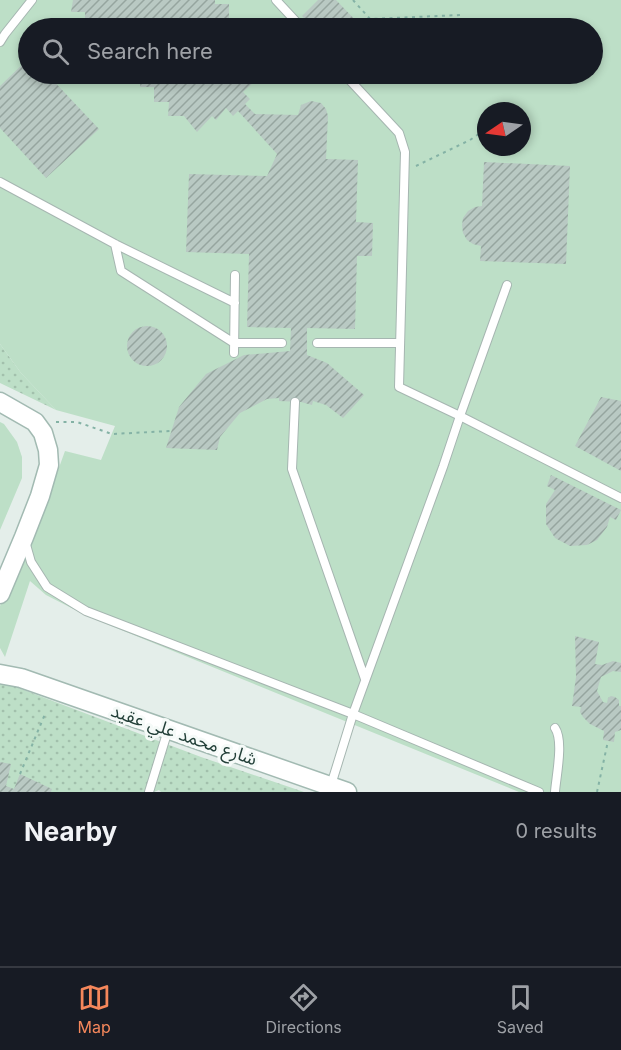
<!DOCTYPE html>
<meta charset="utf-8">
<style>
body{margin:0;font-family:Inter,"Noto Sans Arabic",sans-serif;background:#20242c;color:#f1f3f6}
.compass{position:absolute;left:477px;top:102px;width:54px;height:54px;border-radius:50%;background:#171b24;box-shadow:0 3px 9px #0003;rotate:257deg}
.list{margin:0;padding:0;list-style:none}
h2{display:flex;justify-content:space-between;align-items:center;height:78px;margin:0;padding:0 24px;font-size:26px}
h2 small{font-size:20px;font-weight:400;color:#9ea1a6}
.icon{flex:none;width:33px;height:33px;fill:none;stroke:currentColor;stroke-width:2;stroke-linecap:round;stroke-linejoin:round}
.map{position:relative;flex:none;width:621px;height:792px;overflow:hidden}
.search{position:absolute;background:#171b24;box-shadow:0 3px 9px #0003;left:18px;right:18px;top:18px;height:66px;display:flex;align-items:center;gap:15px;box-sizing:border-box;padding:0 21px;border-radius:33px;color:#9ea1a6;font-size:22px}
.sheet{height:174px;background:#171b24}
nav{display:flex;justify-content:space-around;align-items:center;box-sizing:border-box;height:84px;border-top:2px solid #363941;background:#171b24;font-size:16px;color:#9ea1a6}
nav a{display:grid;justify-items:center;gap:3px}
nav .on{color:#f5875b}
.map>svg:first-child{display:block}
.grass{fill:url(#grass-dots)}
.park{fill:#bddfc7;fill-rule:evenodd}
.building{fill:url(#building-hatch)}
.lines{fill:none;stroke-linecap:round;stroke-linejoin:round}
.lane-casing{stroke:#a6b6b1;stroke-width:10}
.secondary-casing{stroke:#a2bab2;stroke-width:21}
.path{stroke:#84b2a5;stroke-width:2;stroke-dasharray:3 4.5;stroke-linecap:butt}
.lane{stroke:#fff;stroke-width:8}
.secondary{stroke:#fff;stroke-width:18}
.labels{text-anchor:middle;stroke-width:6;stroke-linejoin:round;paint-order:stroke}
.street-label{font-size:18px;fill:#234039;stroke:#f5faf8}
</style>
<div class="map">
<svg width="621" height="792" viewBox="0 0 621 792">
<defs>
<pattern id="grass-dots" width="8" height="8" patternUnits="userSpaceOnUse" patternTransform="scale(1.5)"><rect width="8" height="8" fill="#bddfc7"/><path d="M2 2h.1M6 6h.1" fill="none" stroke="#a2c0ac" stroke-width="1.8" stroke-linecap="round"/></pattern>
<pattern id="building-hatch" width="6" height="6" patternUnits="userSpaceOnUse" patternTransform="scale(1.5)"><rect width="6" height="6" fill="#b9c9c3"/><path d="M-1 1l2-2M0 6l6-6M5 7l2-2" fill="none" stroke="#96a59f"/></pattern>
</defs>
<rect width="100%" height="100%" fill="#e4eeea"/>
<!-- grass -->
<path class="grass" d="M0,344l21,29 35,37 -56,-27z
M0,681l201,76 103,35h-143l-2,-2 -5,2h-154z"/>
<!-- park -->
<path class="park" d="M0,0h621v792h-102l-432,-176 -41,-21 -16,-14 -25,76 -5,-9v-42l34,-69 31,-86 36,9 14,-34 -59,-16 -35,-37 -21,-29zM28,28h564v46h-564zM486,111h36v36h-36z
M0,422l4,2 13,18 5,15v21l-22,52z"/>
<!-- building -->
<path class="building" d="M73,0h142v4h14v16l12,-1v9h-143v-1h-13v-15h-14z
M318,0h18l27,28h-49l-12,-12z
M28,59v15h19l52,55 -53,49 -46,-50v-42z
M141,74h113l-3,3 4,4 -12,11 7,7 -5,5 10,10 43,1 3,-10 10,-4 10,2 5,6 2,7 -2,43 32,1 -2,62 17,1 -1,33h-15l-2,73 -48,-1v27l20,8 37,32 -21,23 -17,-13 -13,-4 -1,4 -11,-3 -22,-1v-3l-12,1 -27,14 -20,24 -3,13 -51,-2 13,-41 27,-33 38,-19 46,-4 1,-23 -44,-1 2,-73 -63,-2 3,-78 78,2 10,-22 -39,-43 -5,5 -7,-8 -10,12 -4,-4 -15,16 -13,-16h-16l1,-14h-15v-15h-14z
M484,162l86,4 -4,98 -86,-3 1,-15 -8,-2 -6,-4 -4,-7 -1,-8 1,-7 5,-7 7,-4 7,-1z
M127 346a20 20 0 1 1 40 0a20 20 0 1 1-40 0Z
M601,397l20,4v70l-46,-25z
M551,475l70,35 -5,10 -6,-3 -3,10 -10,13 -10,5 -17,1 -15,-8 -9,-14v-20l9,-14 -8,-4z
M575,636l24,6 -4,22 7,1 11,-4 8,2v9l-8,-1 -12,6 -4,14 6,11 4,1 1,-5 3,-2 4,1 4,3v6h2v24l-6,2 -1,10 -11,-2 1,-9 -14,-7 -7,-7 -3,-5 1,-5 -9,-1 4,-29z
M0,762l11,2 -5,22 8,3 6,-15 32,15 -1,3h-51z"/>
<g class="lines">
<!-- lane casing -->
<g class="lane-casing">
<path id="lane" d="M276,0l26,28
M0,42l5,-8 27,-34
M344,74l55,59 6,19 -6,235 61,29 161,82
M0,182l115,62 120,59
M115,244l6,27 113,72h48
M317,343h83
M234,353l1,-78
M295,402l-3,67 73,210
M25,541l6,21 16,25 39,24 267,103 186,78
M331,785l22,-71 90,-247 17,-51 47,-131
M149,792l19,-62
M555,792c1,-15 9,-51 0,-64"/>
</g>
<!-- secondary casing -->
<g class="secondary-casing">
<path id="secondary" d="M0,402l35,20 8,11 5,17 1,15 -9,31 -16,41 -24,57
M0,674l21,4 326,114"/>
</g>
<!-- path -->
<path class="path" d="M353,0l17,19 90,-4
M416,166l54,-26 16,-11
M56,422h21l35,12 59,-3
M20,774l25,-60
M597,792l11,-51"/>
<!-- lane -->
<use href="#lane" class="lane"/>
<!-- secondary -->
<use href="#secondary" class="secondary"/>
</g>
<g class="labels">
<!-- street labels -->
<g class="street-label">
<text transform="translate(184 735) rotate(19)" y="6">شارع محمد علي عقيد</text>
</g>
</g>
</svg>
<svg class="compass" viewBox="-18 -18 36 36"><path d="M0-13l5 13h-10z" fill="#e53935"/><path d="M0 13l5-13h-10z" fill="#9ea1a6"/></svg>
<div class="search"><svg class="icon" aria-label="search" viewBox="0 0 24 24"><circle cx="10" cy="10" r="6"/><path d="M15 15l6 6"/></svg>Search here</div>
</div>
<section class="sheet">
<h2>Nearby<small>0 results</small></h2>
<ul class="list">
</ul>
</section>
<nav>
<a class="on"><svg class="icon" aria-label="map" viewBox="0 0 24 24"><path d="M3 6l6-2 6 2 6-2v14l-6 2-6-2-6 2zM9 4v14M15 6v14"/></svg>Map</a>
<a><svg class="icon" aria-label="directions" viewBox="0 0 24 24"><path d="M12 3l9 9-9 9-9-9zM9 14v-3h6M13 9l2 2-2 2"/></svg>Directions</a>
<a><svg class="icon" aria-label="saved" viewBox="0 0 24 24"><path d="M7 4h10v16l-5-4-5 4z"/></svg>Saved</a>
</nav>
